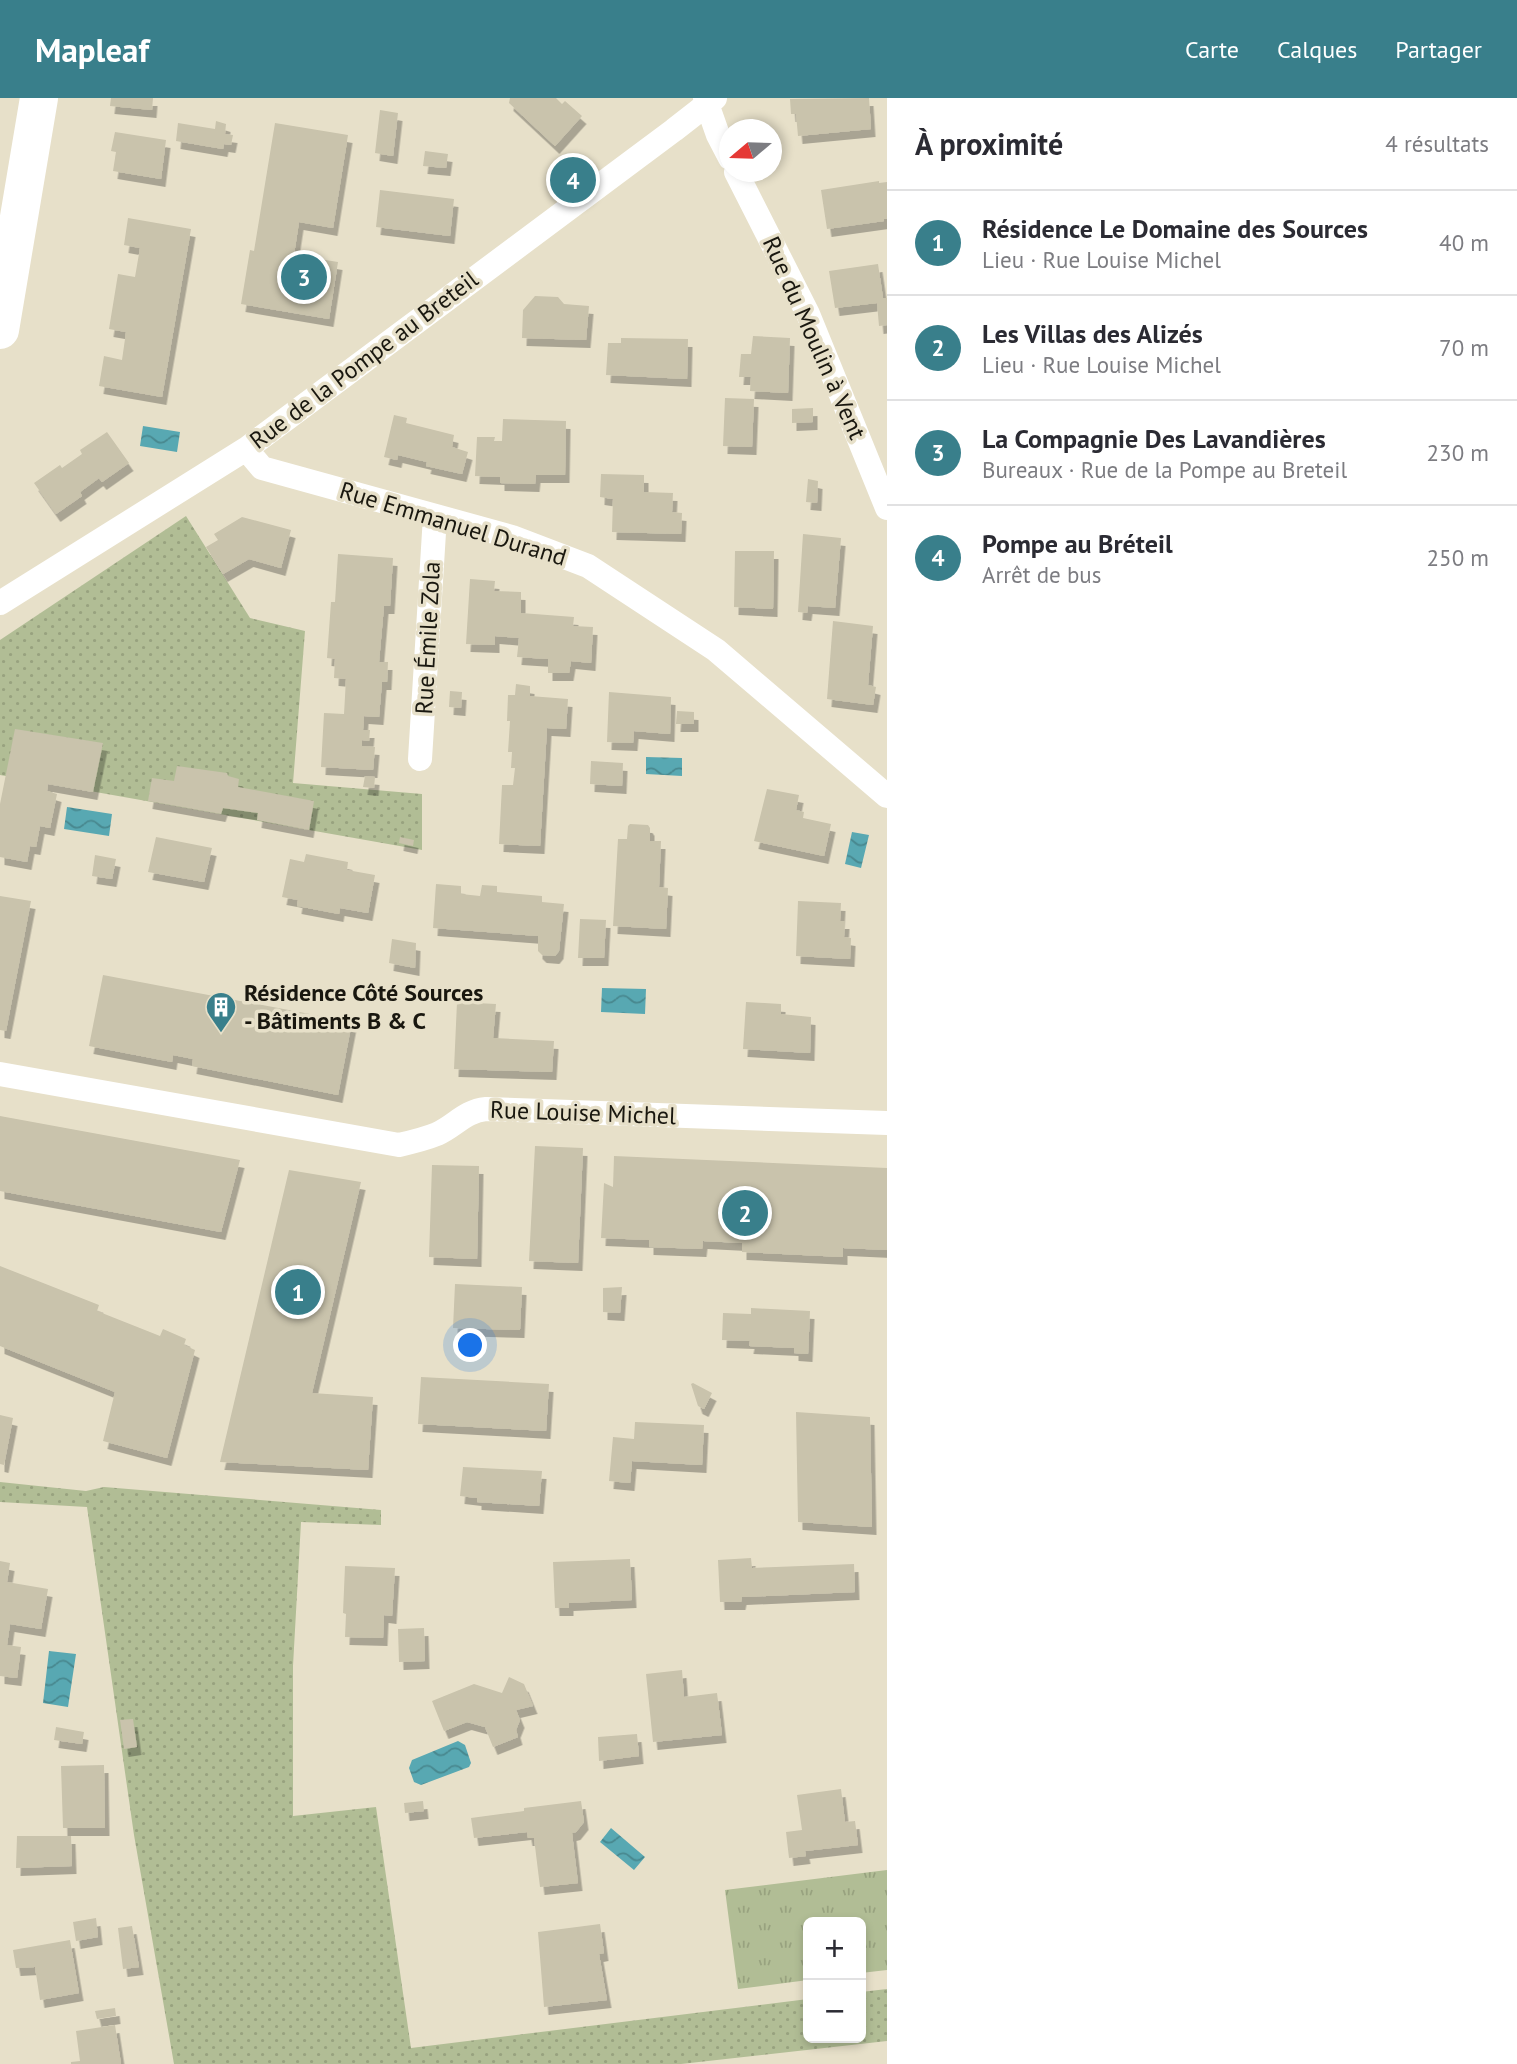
<!DOCTYPE html>
<html lang="fr">
<meta charset="utf-8">
<style>
body{margin:0;font-family:"PT Sans",sans-serif;background:#f2f2f3;color:#2b2b33}
.controls{position:absolute;right:21px;bottom:21px;display:grid;overflow:hidden;border-radius:10px;box-shadow:0 4px 10px #0003}
.controls button{width:63px;height:63px;display:grid;place-items:center;padding:0;border:0;border-bottom:2px solid #e1e1e2;background:#fff;color:#2b2b33;font:35px sans-serif}
.compass{position:absolute;left:719px;top:21px;width:63px;height:63px;border-radius:50%;background:#fff;box-shadow:0 4px 10px #0003;rotate:251deg}
.you{position:absolute;left:471px;top:1248px;width:24px;height:24px;margin:-18px;border:5px solid #fff;border-radius:50%;background:#1a73e8;box-shadow:0 0 0 10px #1a73e833}
.badge{display:grid;place-items:center;width:46px;height:46px;border-radius:50%;background:#397f8b;color:#fff;font-size:23px;font-weight:700}
.pin{position:absolute;translate:-50% -50%;border:4px solid #fff;box-shadow:0 2px 7px #0006}
.list{margin:0;padding:0;list-style:none}
h2{display:flex;justify-content:space-between;align-items:center;height:91px;margin:0;padding:0 28px;font-size:30px}
h2 small{font-size:23px;font-weight:400;color:#7c7c81}
.list li{display:grid;grid-template-columns:46px 1fr auto;gap:21px;align-items:center;box-sizing:border-box;height:105px;padding:0 28px;border-top:2px solid #e1e1e2}
.list b{display:block;font-size:26px;white-space:nowrap}
.list p{margin:0;font-size:23px;white-space:nowrap;color:#7c7c81}
.list em{font-size:23px;font-style:normal;color:#7c7c81}
.map{position:relative;flex:none;width:887px;height:1966px;overflow:hidden}
header{display:flex;align-items:center;gap:42px;box-sizing:border-box;height:98px;padding:0 35px;background:#397f8b;color:#fff}
header strong{font-size:33px}
nav{display:flex;gap:38px;margin-inline-start:auto;font-size:24px}
main{display:flex}
aside{flex:1;background:#fff}
.map>svg:first-child{display:block}
.grass{fill:url(#grass-tufts)}
.garden{fill:url(#garden-dots)}
.water{fill:url(#water-waves)}
.building{fill:#c9c3ac;filter:url(#shadow)}
.lines{fill:none;stroke-linecap:round;stroke-linejoin:round}
.street{stroke:#fff;stroke-width:24}
.primary{stroke:#fff;stroke-width:38}
.labels{text-anchor:middle;stroke-width:7;stroke-linejoin:round;paint-order:stroke}
.street-label{font-size:24px;fill:#19170f;stroke:#e7e0c9}
.poi-label{font-size:24px;font-weight:bold;fill:#19170f;stroke:#e7e0c9;text-anchor:start}
</style>
<header>
<strong>Mapleaf</strong>
<nav><a>Carte</a><a>Calques</a><a>Partager</a></nav>
</header>
<main>
<div class="map">
<svg width="887" height="1966" viewBox="0 0 887 1966">
<defs>
<pattern id="grass-tufts" width="24" height="20" patternUnits="userSpaceOnUse" patternTransform="scale(1.75)"><rect width="24" height="20" fill="#b1bd95"/><path d="M3 7l-1-3M5 7V3M7 7l1-3M15 17l-1-3M17 17v-4M19 17l1-3" fill="none" stroke="#98a27f"/></pattern>
<pattern id="garden-dots" width="8" height="8" patternUnits="userSpaceOnUse" patternTransform="scale(1.75)"><rect width="8" height="8" fill="#b1bd95"/><path d="M2 2h.1M6 6h.1" fill="none" stroke="#98a27f" stroke-width="1.8" stroke-linecap="round"/></pattern>
<pattern id="water-waves" width="16" height="10" patternUnits="userSpaceOnUse" patternTransform="scale(1.75)"><rect width="16" height="10" fill="#58a8b2"/><path d="M0 5q4-4 8 0t8 0" fill="none" stroke="#48888f"/></pattern>
<filter id="shadow"><feDropShadow dx="4.5" dy="8" stdDeviation="0" flood-color="#0004"/></filter>
</defs>
<rect width="100%" height="100%" fill="#e7e0c9"/>
<!-- grass -->
<path class="grass" d="M887,1772v100l-26,3v-51h-53v58l-70,9 -13,-99z"/>
<!-- garden -->
<path class="garden" d="M186,418l64,102 55,13 -12,152 129,11v56l-422,-75v-135z
M0,1384l86,9 18,-4 277,23v15l-80,-3 -8,144v150l83,-9 35,241 397,-49v39h53v-46l26,-3v52l-206,23h-507l-40,-229 -47,-328 -87,-5z"/>
<!-- water -->
<path class="water" d="M143,328l37,6 -3,20 -37,-6z
M646,659l36,1v18l-36,-2z
M67,709l45,7 -3,22 -45,-7z
M852,734l17,3 -8,33 -16,-4z
M602,890l44,1 -1,25 -44,-2z
M49,1553l27,3 -8,53 -25,-4z
M458,1643l7,4 6,18 -2,4 -48,18 -7,-3 -5,-14 3,-8z
M611,1730l34,29 -11,13 -34,-28z"/>
<!-- building -->
<path class="building" d="M111,0h42l-1,12 -42,-4z
M510,0h46l6,6 3,-3 17,15 -27,30 -46,-43z
M869,0l2,31 -73,7 -2,-22h-5l-1,-15z
M380,12l18,3 -5,43 -18,-3z
M216,23l10,3 -1,10 8,1 -2,10 -7,-1 -1,5 -47,-8 2,-18 37,6z
M275,25l73,12 -15,93 -34,-6 -5,33 44,7 -9,57 -88,-15 9,-54 4,1z
M115,34l51,8 -5,39 -48,-8 3,-19 -5,-1z
M425,53l23,3 -2,14 -23,-2z
M879,83v2l8,-1v37h-3v2l-57,8 -6,-39z
M380,92l74,9 -4,37 -74,-9z
M128,120l63,11 -29,168 -63,-11 5,-30 18,4 4,-28 -17,-3 9,-55 17,3 5,-29 -16,-3z
M878,166l5,34h4v27l-8,1 -2,-23 -42,5 -6,-37z
M535,198l23,1 6,7 25,2 -3,34 -64,-2 1,-28z
M753,238l37,2 -2,55 -38,-2 1,-14h-12l2,-23h10z
M621,240l67,1 -1,40 -81,-4 2,-32h13z
M725,300l29,1 -2,48 -29,-1z
M813,310v14l-21,1v-14z
M394,317l13,3 -1,5 48,12 -2,12 16,5 -6,22 -36,-8 1,-4 -29,-7 -1,5 -13,-3z
M503,321l63,2 -1,54h-29l-1,9 -35,-1v-6l-25,-1 2,-39h18l-1,4h8z
M107,334l22,31 -27,19 -3,-4 -19,14 2,4 -26,18 -22,-31 26,-18 2,3 20,-14 -2,-4z
M601,376l43,1v17l29,1 -1,19 10,1 -1,21 -69,-2 1,-33 -13,-2z
M808,381l10,2 -1,22 -11,-1z
M242,419l49,13 -10,38 -32,-9 -26,15 -17,-27 12,-7 -4,-6z
M803,436l38,4 -6,70 -27,-2 -1,7 -9,-1z
M735,453h39l-1,58 -39,-2z
M338,456l55,4 -3,48h-6l-5,56h9l-1,20h-5l-3,35 -15,-1 -1,14h7l-1,11 -7,-1v6l13,1 -2,23 -52,-3 3,-54 20,1 2,-35 -12,-1 1,-19 -8,-1 4,-56h4z
M470,481l25,2 -1,10 27,1v21l53,4 -1,9 20,1 -2,36 -20,-2 -2,12h-21v-14l-31,-2 2,-19 -24,-2v9l-29,-1z
M833,523l40,5 -5,59 8,2 -3,18 -46,-6z
M516,586l14,2v10l38,3 -2,30 -19,-1 -7,118 -41,-2 3,-59h11l2,-17h-4l1,-16h-4l2,-31h-3l1,-26h7z
M450,593l12,1 -1,16 -12,-1z
M609,594l62,5 -1,37 -36,-3 -1,12 -26,-1z
M677,613l17,1v12h-18z
M15,631l88,14 -10,49 -45,-8 -1,7 10,3 -7,34 -10,-2 -4,21 -6,-1 -3,16 -27,-5v-53z
M591,663l32,2 -1,23 -32,-2z
M177,668l50,7 1,3 11,3 -1,8 76,14 -5,29 -52,-10 1,-7 -35,-5 -2,6 -73,-13 4,-23 22,3z
M365,678l10,1 -1,11 -11,-1z
M767,691l32,6 -3,15 8,2 -1,6 28,6 -7,32 -70,-15z
M630,726l18,1 2,3v13h11l-2,46 9,1 -2,41 -53,-3 5,-87h9l1,-13z
M156,739l56,11 -8,34 -56,-10z
M400,739l14,3 -1,6 -14,-3z
M306,756l42,8 -1,8 28,5 -7,38 -28,-5 -1,6 -42,-8 1,-6 -16,-3 8,-38 14,3z
M95,757l21,4 -4,20 -20,-3z
M436,786l25,2v8l19,2 2,-11 15,1v6l45,4v6l22,2 -5,47 -4,5 -13,-1 -4,-4v-15l-105,-8z
M0,798l31,5 -25,130 -6,-1z
M798,803l43,2 -1,18h5l-1,16 7,1 -1,21 -54,-3z
M580,821l26,1 -2,38h-26z
M392,841l24,4 -1,25 -26,-5z
M103,877l249,47 -14,73 -146,-29 1,-7 -20,-4 -1,7 -83,-16z
M457,904l39,2 -3,34 61,3 -2,31 -98,-3z
M746,904l35,2v10l30,3 -1,36 -67,-4z
M0,1018l240,44 -19,72 -221,-41z
M535,1048l48,2 -5,115 -49,-2z
M614,1058l273,12v82l-44,-2v9l-101,-5v-9l-39,-2 -1,8 -53,-2v-7l-48,-2 3,-55 9,4z
M432,1067l47,1 -2,93 -48,-2z
M289,1072l72,12 -49,211 61,4 -5,73 -148,-8z
M0,1168l99,39 -2,6 63,25 3,-7 23,10 -2,6 11,5 -28,108 -64,-17 12,-49 -115,-46z
M455,1186l67,3 -2,43 -67,-2z
M622,1189l-2,26 -17,-1v-24z
M751,1210l59,3 -2,43 -14,-1v-5l-45,-2 1,-5 -28,-1 1,-27 28,1z
M421,1279l128,7 -3,47 -128,-7z
M693,1285l19,10 -8,16 -6,-3 -7,-22z
M796,1314l74,5 2,110 -74,-5z
M0,1317l13,3 -9,47 -4,-1z
M635,1324l69,3 -2,40 -70,-4 -2,22 -21,-2 4,-44 21,2z
M463,1369l79,4 -3,35 -62,-4v-4l-17,-2z
M751,1460l1,10 102,-4 1,28 -113,5 -1,5h-21l-2,-42z
M630,1461l2,41 -63,3v5h-14l-2,-46z
M0,1463l10,2 -3,19 41,7 -7,40 -31,-5 -3,21 14,2 -4,31 -17,-2z
M345,1468l50,2 -3,48 -8,-1 -1,23 -38,-1 1,-23 -3,-1z
M424,1530l1,33 -26,1 -1,-33z
M682,1572l2,27 33,-4 5,42 -69,7 -7,-68z
M509,1579l15,7 9,22 -17,4 4,10 -4,10 2,7 -25,10 -8,-20 -18,-5 -23,9 -12,-30 42,-17 28,9z
M133,1621l4,28 -13,2 -4,-29z
M56,1629l28,5 -2,12 -28,-4z
M637,1636l2,22 -40,5 -1,-24z
M104,1667l1,63h-42l-2,-62z
M841,1691l4,33 10,-1 3,24 -53,6 1,5 -17,2 -3,-26 16,-2 -5,-35z
M423,1703l1,10 -19,2 -1,-10z
M581,1703l3,21 -8,10 -4,1 6,50 -38,4 -6,-49h-6l-1,-6 -53,6 -3,-20 53,-7v-3z
M17,1738h54l1,30 -56,2z
M96,1820l2,19 -22,4 -3,-19z
M600,1826l4,29 -5,1 8,46 -63,7 -6,-75z
M132,1828l7,41 -16,2 -5,-41z
M70,1842l9,53 -39,7 -5,-33 -19,1 -3,-18z
M115,1910l1,8 -19,3 -2,-8z
M115,1927l6,39h-50v-2l9,-1 -4,-30z"/>
<g class="lines">
<!-- street -->
<path class="street" d="M705,0l13,37 12,23
M736,74l72,142 79,194
M246,351l16,19 250,69 76,29 128,84 171,146
M0,505l246,-154 428,-319 41,-32
M420,661l15,-243
M0,976l399,71c13,-3 26,-6 38,-11 18,-8 28,-23 49,-25l401,14"/>
<!-- primary -->
<path class="primary" d="M0,232l39,-232"/>
</g>
<!-- icons -->
<defs>
<g id="building-pin" transform="scale(1.575)"><path d="M0 17L-7.5 6A9.5 9.5 0 1 1 7.5 6Z" fill="#397f8b" stroke="#e7e0c9"/><path d="M-4-6H4V6H1V3H-1V6H-4ZM-2.5-4.3h1.7v1.8h-1.7ZM.8-4.3h1.7v1.8H.8ZM-2.5-1h1.7V.8h-1.7ZM.8-1h1.7V.8H.8Z" fill="#fff"/></g>
</defs>
<g fill-rule="evenodd">
<use href="#building-pin" x="221" y="909"/>
</g>
<g class="labels">
<!-- street labels -->
<g class="street-label">
<text transform="translate(814 240) rotate(66)" y="8">Rue du Moulin à Vent</text>
<text transform="translate(364 262) rotate(-37)" y="8">Rue de la Pompe au Breteil</text>
<text transform="translate(453 426) rotate(17)" y="8">Rue Emmanuel Durand</text>
<text transform="translate(428 540) rotate(-87)" y="8">Rue Émile Zola</text>
<text transform="translate(583 1015) rotate(2)" y="8">Rue Louise Michel</text>
</g>
<!-- poi labels -->
<g class="poi-label">
<text x="244" y="903">Résidence Côté Sources<tspan x="244" dy="28">- Bâtiments B &amp; C</tspan></text>
</g>
</g>
</svg>
<div class="controls">
<button>+</button>
<button>−</button>
</div>
<svg class="compass" viewBox="-18 -18 36 36"><path d="M0-13l5 13h-10z" fill="#e53935"/><path d="M0 13l5-13h-10z" fill="#7c7c81"/></svg>
<div class="you"></div>
<div class="pin badge" style="left:298px;top:1194px">1</div>
<div class="pin badge" style="left:745px;top:1115px">2</div>
<div class="pin badge" style="left:304px;top:179px">3</div>
<div class="pin badge" style="left:573px;top:82px">4</div>
</div>
<aside>
<h2>À proximité<small>4 résultats</small></h2>
<ul class="list">
<li><span class="badge">1</span><div><b>Résidence Le Domaine des Sources</b><p>Lieu · Rue Louise Michel</p></div><em>40 m</em></li>
<li><span class="badge">2</span><div><b>Les Villas des Alizés</b><p>Lieu · Rue Louise Michel</p></div><em>70 m</em></li>
<li><span class="badge">3</span><div><b>La Compagnie Des Lavandières</b><p>Bureaux · Rue de la Pompe au Breteil</p></div><em>230 m</em></li>
<li><span class="badge">4</span><div><b>Pompe au Bréteil</b><p>Arrêt de bus</p></div><em>250 m</em></li>
</ul>
</aside>
</main>
